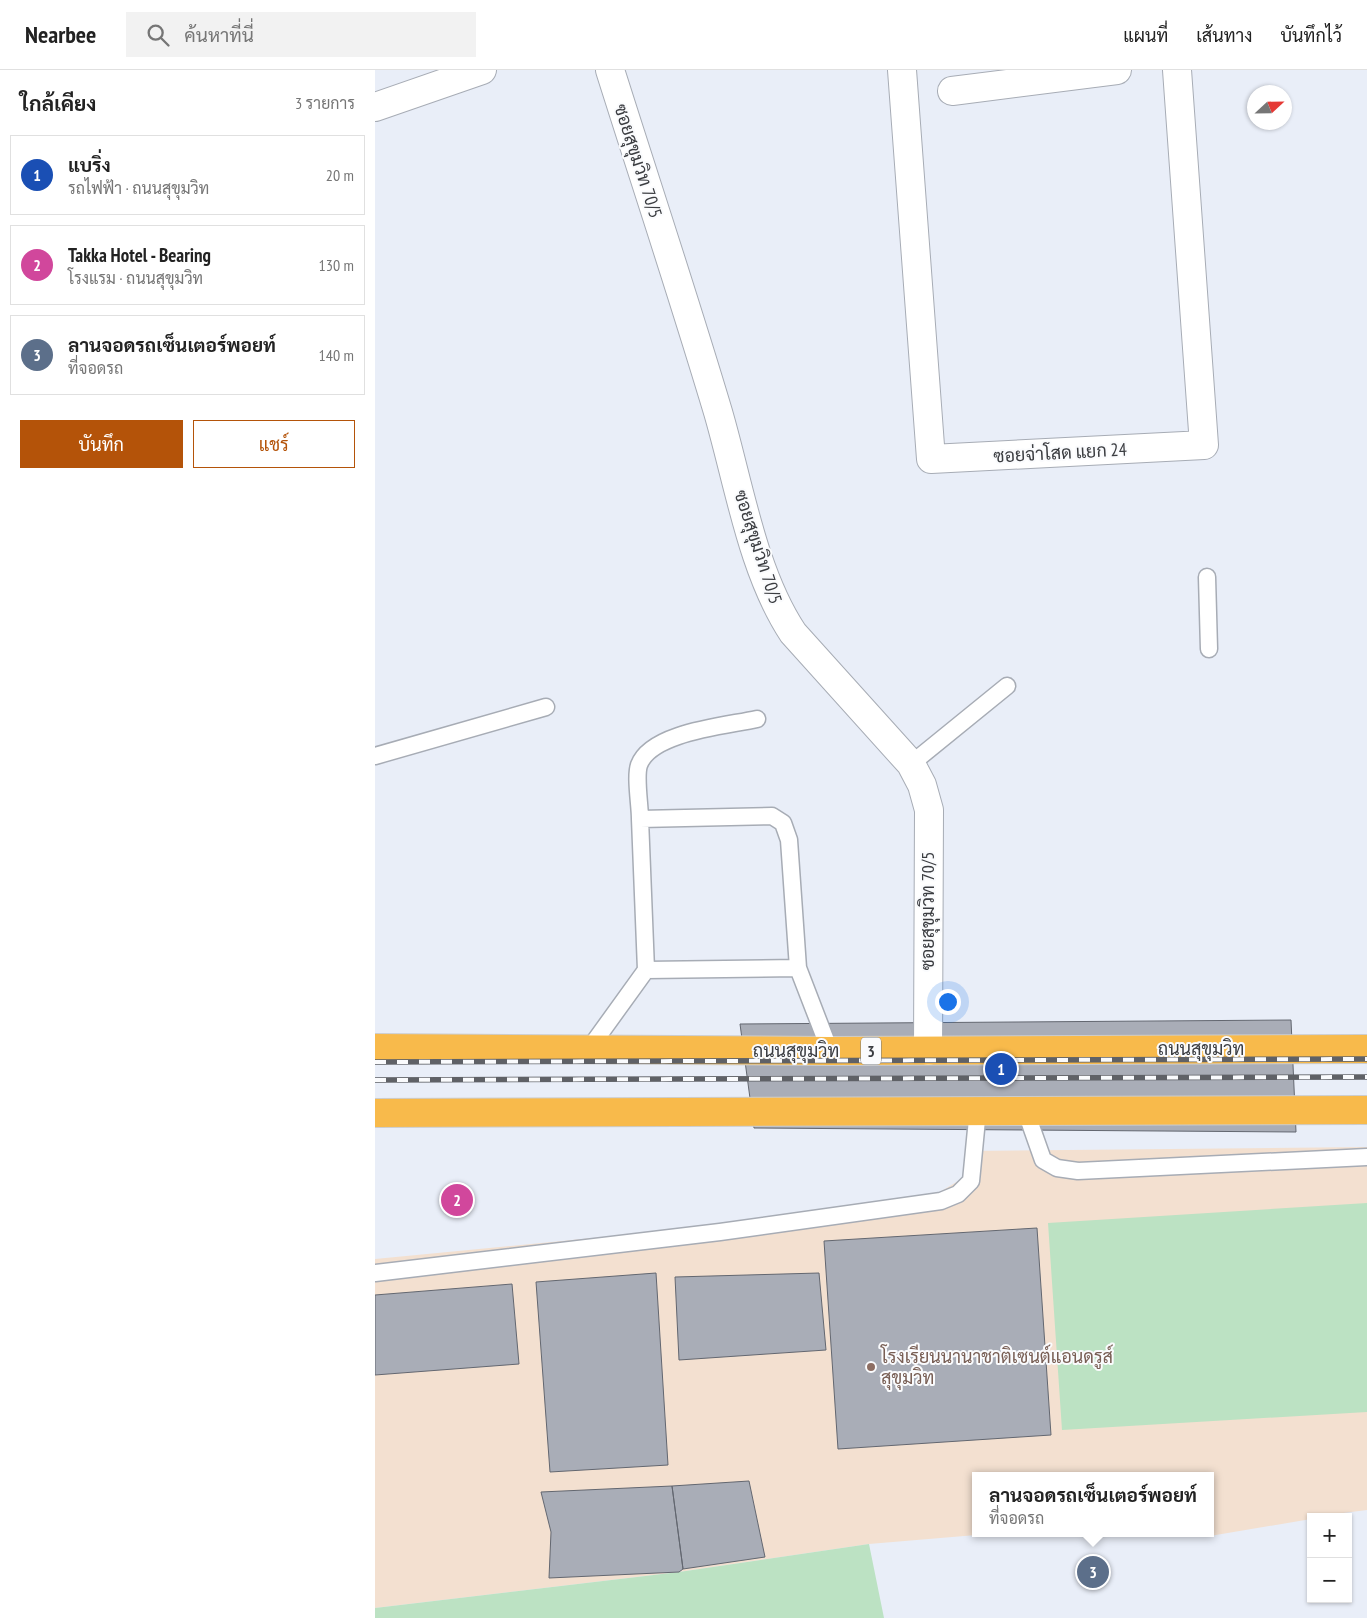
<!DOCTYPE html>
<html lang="th">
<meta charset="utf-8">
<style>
body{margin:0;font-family:"PT Sans Narrow",Sarabun,sans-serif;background:#f2f2f2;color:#222}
.controls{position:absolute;right:15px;bottom:15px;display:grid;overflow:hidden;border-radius:0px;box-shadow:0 1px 4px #0004}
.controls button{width:45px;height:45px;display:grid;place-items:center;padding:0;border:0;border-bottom:1px solid #e0e0e0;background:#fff;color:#222;font:25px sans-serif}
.compass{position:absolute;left:872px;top:15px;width:45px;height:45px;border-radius:50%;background:#fff;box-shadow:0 1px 4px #0004;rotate:68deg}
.you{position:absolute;left:572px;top:931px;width:18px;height:18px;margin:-12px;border:4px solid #fff;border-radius:50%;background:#1a73e8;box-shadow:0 0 0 8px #1a73e833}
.badge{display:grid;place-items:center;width:32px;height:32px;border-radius:50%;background:#b45309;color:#fff;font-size:16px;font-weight:700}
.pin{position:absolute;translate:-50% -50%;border:2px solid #fff;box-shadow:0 1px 5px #0006}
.popup{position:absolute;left:597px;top:1402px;width:242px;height:65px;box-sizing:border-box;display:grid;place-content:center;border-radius:0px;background:#fff;filter:drop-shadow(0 1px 4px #0005);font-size:16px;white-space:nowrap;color:#767676}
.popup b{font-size:19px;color:#222}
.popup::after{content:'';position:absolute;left:50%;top:100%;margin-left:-10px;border:10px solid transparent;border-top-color:#fff}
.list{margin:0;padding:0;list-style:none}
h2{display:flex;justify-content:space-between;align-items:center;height:65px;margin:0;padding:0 20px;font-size:21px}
h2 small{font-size:16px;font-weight:400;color:#767676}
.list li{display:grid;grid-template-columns:32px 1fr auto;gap:15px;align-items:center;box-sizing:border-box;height:80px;margin:0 10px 10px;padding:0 10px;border:1px solid #e0e0e0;border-radius:0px}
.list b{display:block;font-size:19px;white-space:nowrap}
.list p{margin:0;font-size:16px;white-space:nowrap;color:#767676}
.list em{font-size:16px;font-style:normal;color:#767676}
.actions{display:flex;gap:10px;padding:15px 20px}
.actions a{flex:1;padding:11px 0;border:1px solid #b45309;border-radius:0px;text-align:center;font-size:18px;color:#b45309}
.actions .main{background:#b45309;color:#fff}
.icon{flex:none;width:28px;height:28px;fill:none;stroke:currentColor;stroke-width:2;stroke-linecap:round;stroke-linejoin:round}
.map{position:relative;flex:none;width:992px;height:1548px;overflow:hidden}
header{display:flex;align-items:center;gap:30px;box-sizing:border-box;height:70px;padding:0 25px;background:#fff;border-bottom:1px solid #e0e0e0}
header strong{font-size:24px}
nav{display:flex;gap:28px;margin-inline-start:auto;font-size:18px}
.search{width:350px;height:45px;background:#f2f2f2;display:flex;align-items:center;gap:12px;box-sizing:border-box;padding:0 18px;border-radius:0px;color:#767676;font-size:19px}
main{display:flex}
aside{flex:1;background:#fff}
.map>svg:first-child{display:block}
.education{fill:#f3e0d0}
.green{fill:#bce2c3}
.building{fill:#a9adb7;stroke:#636770}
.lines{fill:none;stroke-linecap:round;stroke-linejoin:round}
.lane-casing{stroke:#a7acb5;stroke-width:19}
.street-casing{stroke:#a7acb5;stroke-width:30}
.highway-casing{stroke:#cccdce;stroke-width:30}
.lane{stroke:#fff;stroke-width:16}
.street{stroke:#fff;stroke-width:28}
.highway{stroke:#f8ba4b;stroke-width:28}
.rail-casing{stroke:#5f6166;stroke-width:5.5}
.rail{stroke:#fafbfd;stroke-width:4;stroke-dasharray:11;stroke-linecap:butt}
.education-dot{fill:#8d6e63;stroke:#fafbfd;stroke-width:2}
.labels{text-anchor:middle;stroke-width:4;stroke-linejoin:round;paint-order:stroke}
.shield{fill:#fafbfd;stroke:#747679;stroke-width:1}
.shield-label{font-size:16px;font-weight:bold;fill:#3b3d41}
.street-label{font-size:18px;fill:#3b3d41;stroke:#fafbfd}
.education-label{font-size:18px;fill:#785e54;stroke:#fafbfd;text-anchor:start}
</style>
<header>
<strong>Nearbee</strong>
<div class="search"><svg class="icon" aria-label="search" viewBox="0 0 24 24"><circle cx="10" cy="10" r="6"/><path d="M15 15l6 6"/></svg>ค้นหาที่นี่</div>
<nav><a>แผนที่</a><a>เส้นทาง</a><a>บันทึกไว้</a></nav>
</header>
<main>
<aside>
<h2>ใกล้เคียง<small>3 รายการ</small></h2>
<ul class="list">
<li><span class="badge" style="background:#1a4fb4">1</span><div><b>แบริ่ง</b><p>รถไฟฟ้า · ถนนสุขุมวิท</p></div><em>20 m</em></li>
<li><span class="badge" style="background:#d1479c">2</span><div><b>Takka Hotel - Bearing</b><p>โรงแรม · ถนนสุขุมวิท</p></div><em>130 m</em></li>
<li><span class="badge" style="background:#5c6f8a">3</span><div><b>ลานจอดรถเซ็นเตอร์พอยท์</b><p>ที่จอดรถ</p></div><em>140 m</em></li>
</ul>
<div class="actions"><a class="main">บันทึก</a><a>แชร์</a></div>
</aside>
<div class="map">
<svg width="992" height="1548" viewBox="0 0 992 1548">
<rect width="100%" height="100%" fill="#e9eef8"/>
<!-- education -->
<path class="education" d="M992,1077v363l-56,7v2l-101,17 -4,-3h5v-57h-236v57h25l-131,11 -190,28 -304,36v-349l372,-36 193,-31 23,-14 2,-27z"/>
<!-- green -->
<path class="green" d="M992,1133v209l-305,18 -14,-207z
M494,1474l15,74h-509v-10l304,-36z"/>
<!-- building -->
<path class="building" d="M916,950l5,112 -542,-4 -14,-104z
M662,1158l14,207 -213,14 -14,-208z
M281,1203l12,192 -118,7 -14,-190z
M444,1203l7,77 -147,10 -4,-83z
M137,1214l7,80 -144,11v-80z
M374,1411l16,76 -82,12 -11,-83z
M297,1416l11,83 -4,3 -130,6 2,-46 -10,-40z"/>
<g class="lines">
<!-- lane casing -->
<g class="lane-casing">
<path id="lane" d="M832,507l2,72
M0,686l171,-49
M536,694l96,-78
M265,749c0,-14 -5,-42 -1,-54 12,-33 87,-39 118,-46
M271,900l152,-2
M214,979l57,-79 -6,-151 132,-3 11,7 6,17 9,128 32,83
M650,1039l18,51 14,8 21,3 289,-14
M0,1203l345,-41 221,-31 17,-7 13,-13 7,-72"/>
</g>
<!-- street casing -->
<g class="street-casing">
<path id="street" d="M235,0c36,114 74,228 108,342 21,72 34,159 75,221l118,131 11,21 7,25 -1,241
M527,0l29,389 273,-14 -27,-375
M577,21l165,-21
M0,37l107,-37"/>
</g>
<!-- highway casing -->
<g class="highway-casing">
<path id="highway" d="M0,978l455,3 537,-2
M0,1043l992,-3"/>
</g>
<!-- lane -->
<use href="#lane" class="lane"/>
<!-- street -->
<use href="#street" class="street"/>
<!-- highway -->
<use href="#highway" class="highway"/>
<!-- rail casing -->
<g class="rail-casing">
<path id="rail" d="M0,992l992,-3
M0,1010l992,-3"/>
</g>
<!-- rail -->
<use href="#rail" class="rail"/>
</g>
<!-- markers -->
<circle class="education-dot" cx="496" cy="1297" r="5"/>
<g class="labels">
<!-- shield labels -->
<rect class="shield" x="486" y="967.5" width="20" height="27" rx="4"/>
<g class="shield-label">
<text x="496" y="987">3</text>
</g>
<!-- street labels -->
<g class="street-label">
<text transform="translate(263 91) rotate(72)" y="6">ซอยสุขุมวิท 70/5</text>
<text transform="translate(685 383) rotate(-3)" y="6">ซอยจ่าโสด แยก 24</text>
<text transform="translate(383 477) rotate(72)" y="6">ซอยสุขุมวิท 70/5</text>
<text transform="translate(553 841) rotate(-90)" y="6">ซอยสุขุมวิท 70/5</text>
<text x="826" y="985">ถนนสุขุมวิท</text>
<text x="421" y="987">ถนนสุขุมวิท</text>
</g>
<!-- education labels -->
<g class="education-label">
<text x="506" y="1293">โรงเรียนนานาชาติเซนต์แอนดรูส์<tspan x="506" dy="21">สุขุมวิท</tspan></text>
</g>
</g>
</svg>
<div class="controls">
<button>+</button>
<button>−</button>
</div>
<svg class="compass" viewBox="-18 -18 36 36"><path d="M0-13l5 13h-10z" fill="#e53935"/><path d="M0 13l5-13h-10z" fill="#767676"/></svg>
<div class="you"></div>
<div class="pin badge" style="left:626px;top:999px;background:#1a4fb4">1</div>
<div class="pin badge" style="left:82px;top:1130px;background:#d1479c">2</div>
<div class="pin badge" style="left:718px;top:1502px;background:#5c6f8a">3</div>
<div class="popup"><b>ลานจอดรถเซ็นเตอร์พอยท์</b>ที่จอดรถ</div>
</div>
</main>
